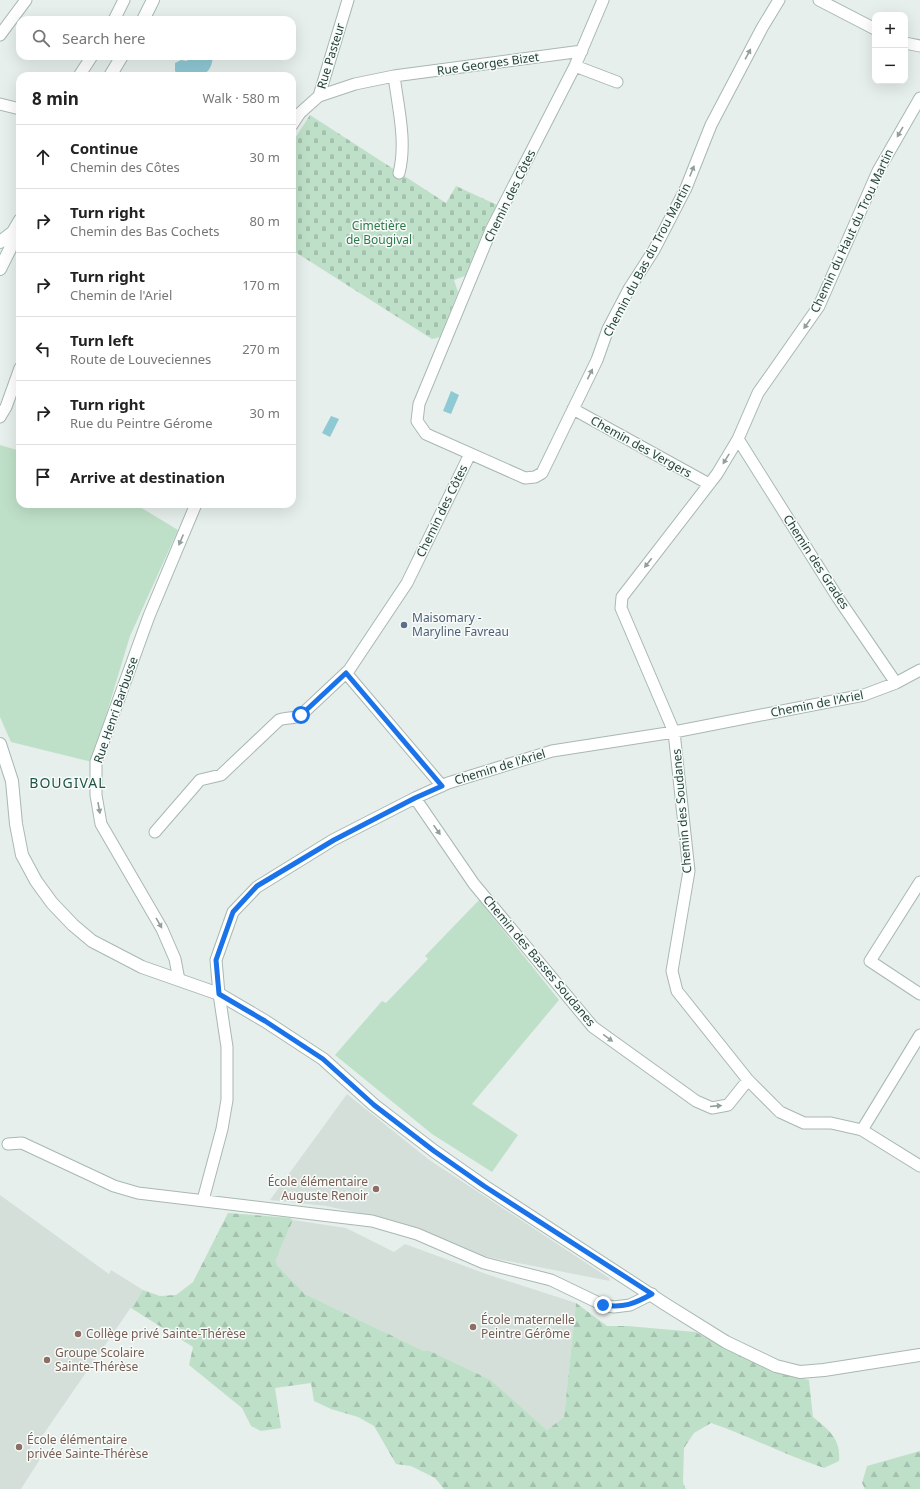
<!DOCTYPE html>
<meta charset="utf-8">
<style>
body{margin:0;font-family:"Noto Sans",sans-serif;background:#f6f6f6;color:#222}
.controls{position:absolute;right:12px;top:12px;display:grid;overflow:hidden;border-radius:8px;box-shadow:0 4px 16px #0002}
.controls button{width:36px;height:36px;display:grid;place-items:center;padding:0;border:0;border-bottom:1px solid #e0e0e0;background:#fff;color:#222;font:20px sans-serif}
.stop{position:absolute;width:12px;height:12px;margin:-9px;border:3px solid #1a73e8;border-radius:50%;background:#fff}
.stop.end{background:#1a73e8;border-color:#fff;box-shadow:0 1px 4px #0008}
.list{margin:0;padding:0;list-style:none}
h2{display:flex;justify-content:space-between;align-items:center;height:52px;margin:0;padding:0 16px;font-size:17px}
h2 small{font-size:13px;font-weight:400;color:#767676}
.list li{display:grid;grid-template-columns:26px 1fr auto;gap:12px;align-items:center;box-sizing:border-box;height:64px;padding:0 16px;border-top:1px solid #e0e0e0}
.list b{display:block;font-size:15px;white-space:nowrap}
.list p{margin:0;font-size:13px;white-space:nowrap;color:#767676}
.list em{font-size:13px;font-style:normal;color:#767676}
.icon{flex:none;width:22px;height:22px;fill:none;stroke:currentColor;stroke-width:2;stroke-linecap:round;stroke-linejoin:round}
.map{position:relative;flex:none;width:920px;height:1489px;overflow:hidden}
.search{position:absolute;background:#fff;box-shadow:0 4px 16px #0002;left:16px;top:16px;width:280px;height:44px;display:flex;align-items:center;gap:10px;box-sizing:border-box;padding:0 14px;border-radius:12px;color:#767676;font-size:15px}
.panel{position:absolute;background:#fff;box-shadow:0 4px 16px #0002;left:16px;top:72px;width:280px;height:436px;border-radius:12px}
.map>svg:first-child{display:block}
.built{fill:#d4dfda}
.forest{fill:url(#forest-firs)}
.cemetery{fill:url(#cemetery-stones)}
.green{fill:#bfe0c8}
.water{fill:#8ec9d4}
.lines{fill:none;stroke-linecap:round;stroke-linejoin:round}
.minor-casing{stroke:#a8b8b2;stroke-width:13}
.tertiary-casing{stroke:#a8b8b2;stroke-width:14}
.secondary-casing{stroke:#a4bbb3;stroke-width:14}
.minor{stroke:#fff;stroke-width:11}
.tertiary{stroke:#fff;stroke-width:12}
.secondary{stroke:#fff;stroke-width:12}
.oneway{fill:#92a09c}
.route{stroke:#1a73e8;stroke-width:5}
.service-dot{fill:#5c6f8a;stroke:#f7fbf9;stroke-width:1.5}
.education-dot{fill:#8d6e63;stroke:#f7fbf9;stroke-width:1.5}
.labels{text-anchor:middle;stroke-width:3;stroke-linejoin:round;paint-order:stroke}
.street-label{font-size:12px;fill:#24423a;stroke:#f7fbf9}
.park-label{font-size:12px;fill:#2d7a4b;stroke:#f7fbf9}
.service-label{font-size:12px;fill:#4e5e75;stroke:#f7fbf9;text-anchor:start}
.education-label{font-size:12px;fill:#785e54;stroke:#f7fbf9;text-anchor:start}
.quarter-label{font-size:14px;letter-spacing:1px;fill:#1f5548;stroke:#f7fbf9}
</style>
<div class="map">
<svg width="920" height="1489" viewBox="0 0 920 1489">
<defs>
<pattern id="forest-firs" width="22" height="20" patternUnits="userSpaceOnUse"><rect width="22" height="20" fill="#bfe0c8"/><path d="M5 1l3.5 6h-7zM16 11l3.5 6h-7z" fill="#a4c1ad"/></pattern>
<pattern id="cemetery-stones" width="16" height="16" patternUnits="userSpaceOnUse"><rect width="16" height="16" fill="#bfe0c8"/><path d="M2 7V4a2 2 0 0 1 4 0v3zM10 15v-3a2 2 0 0 1 4 0v3z" fill="#a4c1ad"/></pattern>
</defs>
<rect width="100%" height="100%" fill="#e6efeb"/>
<!-- built -->
<path class="built" d="M347,1094l81,65 181,119 1,3 -128,-25 -90,-36 -66,-14 -56,-6z
M0,1195l109,79 2,-4 32,20 -107,155 -4,-1 -3,6h3l10,6 -21,33h-21z
M293,1220l53,8 48,24 11,-8 84,31 87,28 -12,114 -17,13 -56,-50 -61,-29h-6l-119,-57 -28,-29 -1,-6z"/>
<!-- forest -->
<path class="forest" d="M228,1213l62,5 3,2 -17,39 1,6 28,29 119,57h6l61,29 56,50 17,-13 12,-114 31,23h21l67,6 82,40 32,8 4,37c16,13 28,22 26,44l-15,7c-39,-13 -75,-32 -113,-45l-17,10 -10,15 -1,35 3,6h-242l-9,-11 -24,-12 -15,-2 -22,-38 -16,-9 -27,-8 -17,-8 -3,-18 -36,5 6,40 -20,3 -10,-5 -9,-18 -53,-43 4,-18 -62,-39 12,-18 17,6 16,-1 17,-13z
M920,1451v38h-55l-3,-6 5,-17z"/>
<!-- cemetery -->
<path class="cemetery" d="M310,115l136,88 10,-17 41,19 -11,20 -21,51 -11,4 4,12 -18,45 -8,2 -140,-89v-107z"/>
<!-- green -->
<path class="green" d="M0,445l20,6v53h115l43,26 -48,106 -38,126 -81,-20 -11,-25z
M479,900l80,100 -87,104 46,31 -26,37 -60,-38 -97,-79 47,-54 4,2 42,-44 -3,-3z"/>
<!-- water -->
<path class="water" d="M189,56h24c-2,23 -16,20 -34,20l-4,-5v-8l6,-3 6,1z
M451,391l8,4 -8,19 -8,-3z
M331,416l8,3 -9,18 -8,-4z"/>
<g class="lines">
<!-- minor casing -->
<g class="minor-casing">
<path id="minor" d="M603,0l-28,66 -84,164 -72,174 -2,17 9,13 99,44 10,-1 7,-4 55,-113 11,-31 21,-40 25,-39 32,-62 25,-63 51,-97 17,-28
M819,0l56,29
M114,20l10,-20
M0,35l26,-35
M905,43l15,3
M575,66l42,16
M79,76l13,-20
M394,76c4,31 13,66 5,97
M319,96l36,-12 39,-8 188,-25
M920,98l-42,73 -59,135 -61,87 -20,46 -21,35 -95,123 -1,11 53,124 15,139 -17,100 5,20 71,89 32,32 24,11h27l31,7 58,36
M0,104l20,5
M292,125l8,-12 19,-17 29,-96
M573,409l136,75
M0,417l6,-10 14,-39
M738,439l100,159 58,85
M346,673l96,113
M415,798l59,86 119,143 103,74 16,7 16,-3 20,-25
M155,832l45,-52 21,-5 58,-55c7,-3 16,-1 22,-5l48,-45 58,-87 63,-129
M920,882l-50,79 50,33
M179,980l-4,-21 -13,-30 -61,-105 -5,-29v-33l53,-146 47,-112
M862,1130l58,-95
M8,1144l14,-1 92,43 24,7 234,28 45,13 67,29 67,17 52,25 11,2 16,-2 22,-11
M203,1200l19,-71 5,-29v-53l-8,-53 -3,-34 17,-48 24,-25 76,-47 82,-42 33,-15 104,-32 122,-19 190,-37 32,-12 24,-13"/>
</g>
<!-- tertiary casing -->
<g class="tertiary-casing">
<path id="tertiary" d="M0,744l12,37 4,43 6,31 14,26 16,22 21,22 19,16 50,26 77,27 46,27 58,38 51,46 60,46 50,35 181,118 61,38 50,24 24,6 24,-2 96,-15"/>
</g>
<!-- secondary casing -->
<g class="secondary-casing">
<path id="secondary" d="M143,20l10,-20
M110,76l12,-20
M0,242l13,-10
M0,269l10,-20 3,-17 7,-12"/>
</g>
<!-- minor -->
<use href="#minor" class="minor"/>
<!-- tertiary -->
<use href="#tertiary" class="tertiary"/>
<!-- secondary -->
<use href="#secondary" class="secondary"/>
</g>
<!-- one-way arrows -->
<defs><path id="oneway-solid" d="M-6-.8H1V-3.2L6.5 0L1 3.2V.8H-6Z"/></defs>
<g class="oneway">
<use href="#oneway-solid" transform="translate(748 54) rotate(-62)"/>
<use href="#oneway-solid" transform="translate(900 132) rotate(120)"/>
<use href="#oneway-solid" transform="translate(692 171) rotate(-68)"/>
<use href="#oneway-solid" transform="translate(807 324) rotate(125)"/>
<use href="#oneway-solid" transform="translate(590 374) rotate(-64)"/>
<use href="#oneway-solid" transform="translate(726 459) rotate(122)"/>
<use href="#oneway-solid" transform="translate(181 540) rotate(113)"/>
<use href="#oneway-solid" transform="translate(648 563) rotate(128)"/>
<use href="#oneway-solid" transform="translate(99 808) rotate(80)"/>
<use href="#oneway-solid" transform="translate(437 830) rotate(55)"/>
<use href="#oneway-solid" transform="translate(159 923) rotate(60)"/>
<use href="#oneway-solid" transform="translate(608 1038) rotate(36)"/>
<use href="#oneway-solid" transform="translate(716 1106) rotate(-5)"/>
</g>
<g class="lines">
<!-- route -->
<path class="route" d="M301,715l45,-42 96,113 -27,12 -81,42 -77,46 -24,26 -17,48 3,34 46,27 58,38 51,46 60,46 50,35 168,108c-18,10 -28,14 -49,11"/>
</g>
<!-- markers -->
<circle class="service-dot" cx="404" cy="625" r="4"/>
<g class="education-dot">
<circle cx="376" cy="1189" r="4"/>
<circle cx="473" cy="1327" r="4"/>
<circle cx="78" cy="1334" r="4"/>
<circle cx="47" cy="1360" r="4"/>
<circle cx="19" cy="1447" r="4"/>
</g>
<g class="labels">
<!-- street labels -->
<g class="street-label">
<text transform="translate(331 56) rotate(-73)" y="4">Rue Pasteur</text>
<text transform="translate(488 64) rotate(-8)" y="4">Rue Georges Bizet</text>
<text transform="translate(510 196) rotate(-64)" y="4">Chemin des Côtes</text>
<text transform="translate(852 231) rotate(-65)" y="4">Chemin du Haut du Trou Martin</text>
<text transform="translate(647 260) rotate(-62)" y="4">Chemin du Bas du Trou Martin</text>
<text transform="translate(641 447) rotate(29)" y="4">Chemin des Vergers</text>
<text transform="translate(442 511) rotate(-64)" y="4">Chemin des Côtes</text>
<text transform="translate(816 562) rotate(57)" y="4">Chemin des Grades</text>
<text transform="translate(817 704) rotate(-11)" y="4">Chemin de l'Ariel</text>
<text transform="translate(116 710) rotate(-71)" y="4">Rue Henri Barbusse</text>
<text transform="translate(500 767) rotate(-17)" y="4">Chemin de l'Ariel</text>
<text transform="translate(682 811) rotate(-95)" y="4">Chemin des Soudanes</text>
<text transform="translate(539 961) rotate(50)" y="4">Chemin des Basses Soudanes</text>
</g>
<!-- park labels -->
<g class="park-label">
<text x="379" y="230">Cimetière<tspan x="379" dy="14">de Bougival</tspan></text>
</g>
<!-- service labels -->
<g class="service-label">
<text x="412" y="622">Maisomary -<tspan x="412" dy="14">Maryline Favreau</tspan></text>
</g>
<!-- education labels -->
<g class="education-label">
<text x="368" y="1186" text-anchor="end">École élémentaire<tspan x="368" dy="14">Auguste Renoir</tspan></text>
<text x="481" y="1324">École maternelle<tspan x="481" dy="14">Peintre Gérôme</tspan></text>
<text x="86" y="1338">Collège privé Sainte-Thérèse</text>
<text x="55" y="1357">Groupe Scolaire<tspan x="55" dy="14">Sainte-Thérèse</tspan></text>
<text x="27" y="1444">École élémentaire<tspan x="27" dy="14">privée Sainte-Thérèse</tspan></text>
</g>
<!-- quarter labels -->
<g class="quarter-label">
<text x="68" y="788">BOUGIVAL</text>
</g>
</g>
</svg>
<div class="controls">
<button>+</button>
<button>−</button>
</div>
<div class="stop" style="left:301px;top:715px"></div>
<div class="stop end" style="left:603px;top:1305px"></div>
<div class="search"><svg class="icon" aria-label="search" viewBox="0 0 24 24"><circle cx="10" cy="10" r="6"/><path d="M15 15l6 6"/></svg>Search here</div>
<section class="panel">
<h2>8 min<small>Walk · 580 m</small></h2>
<ul class="list">
<li><svg class="icon" aria-label="ahead" viewBox="0 0 24 24"><path d="M12 20V5M6 11l6-6 6 6"/></svg><div><b>Continue</b><p>Chemin des Côtes</p></div><em>30 m</em></li>
<li><svg class="icon" aria-label="right" viewBox="0 0 24 24"><path d="M7 20v-9h11M14 6l5 5-5 5"/></svg><div><b>Turn right</b><p>Chemin des Bas Cochets</p></div><em>80 m</em></li>
<li><svg class="icon" aria-label="right" viewBox="0 0 24 24"><path d="M7 20v-9h11M14 6l5 5-5 5"/></svg><div><b>Turn right</b><p>Chemin de l'Ariel</p></div><em>170 m</em></li>
<li><svg class="icon" aria-label="left" viewBox="0 0 24 24"><path d="M17 20v-9H6M10 6l-5 5 5 5"/></svg><div><b>Turn left</b><p>Route de Louveciennes</p></div><em>270 m</em></li>
<li><svg class="icon" aria-label="right" viewBox="0 0 24 24"><path d="M7 20v-9h11M14 6l5 5-5 5"/></svg><div><b>Turn right</b><p>Rue du Peintre Gérome</p></div><em>30 m</em></li>
<li><svg class="icon" aria-label="arrive" viewBox="0 0 24 24"><path d="M6 21V4h12l-3 4 3 4H6"/></svg><div><b>Arrive at destination</b></div></li>
</ul>
</section>
</div>
